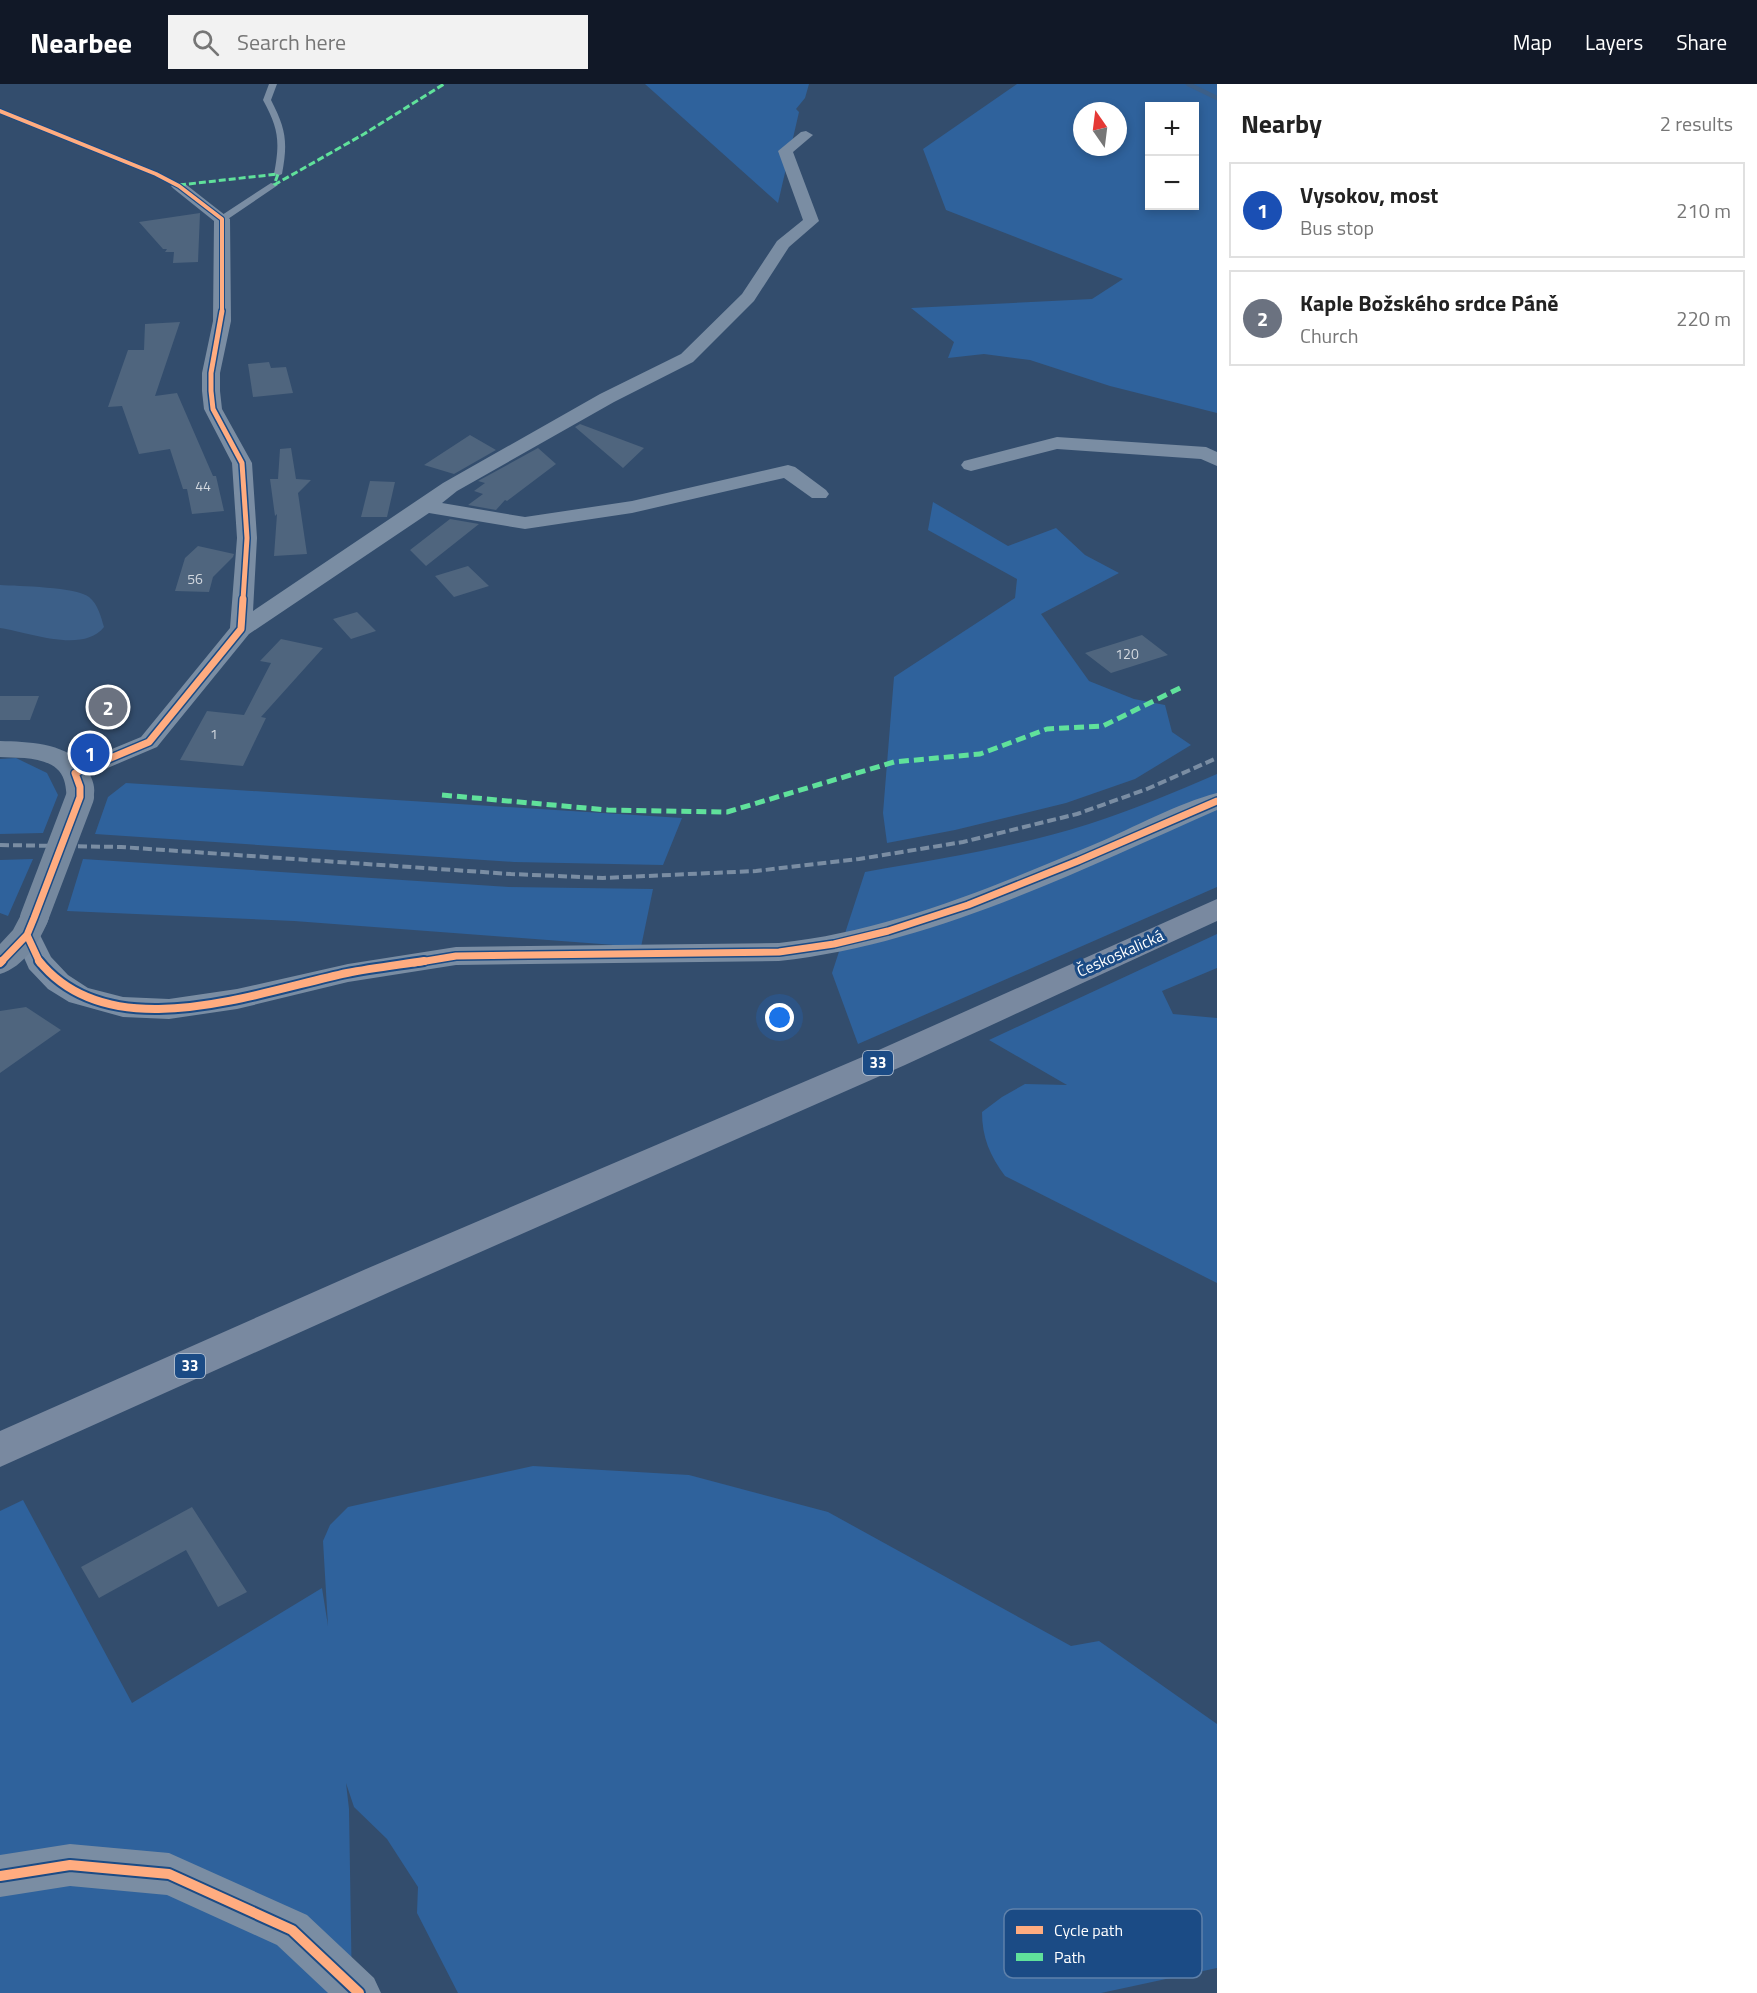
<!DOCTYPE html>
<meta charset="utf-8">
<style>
body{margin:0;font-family:"Titillium Web",sans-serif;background:#f2f2f2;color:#222}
.controls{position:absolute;right:18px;top:18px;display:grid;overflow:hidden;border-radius:0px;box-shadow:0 3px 9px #0003}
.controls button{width:54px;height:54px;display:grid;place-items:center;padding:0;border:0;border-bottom:2px solid #e0e0e0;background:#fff;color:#222;font:30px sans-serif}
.compass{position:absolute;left:1073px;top:18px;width:54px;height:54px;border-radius:50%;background:#fff;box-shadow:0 3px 9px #0003;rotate:346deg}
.you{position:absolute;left:780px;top:934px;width:21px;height:21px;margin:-15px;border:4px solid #fff;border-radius:50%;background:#1a73e8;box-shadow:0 0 0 9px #1a73e833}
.badge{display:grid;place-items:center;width:39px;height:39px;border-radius:50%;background:#111827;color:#fff;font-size:20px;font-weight:700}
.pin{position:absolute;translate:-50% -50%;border:3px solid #fff;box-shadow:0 2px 6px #0006}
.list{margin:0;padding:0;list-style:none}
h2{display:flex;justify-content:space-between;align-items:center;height:78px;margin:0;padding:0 24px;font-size:26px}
h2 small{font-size:20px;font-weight:400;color:#767676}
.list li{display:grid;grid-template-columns:39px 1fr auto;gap:18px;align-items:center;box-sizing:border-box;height:96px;margin:0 12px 12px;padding:0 12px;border:2px solid #e0e0e0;border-radius:0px}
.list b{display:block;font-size:22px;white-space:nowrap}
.list p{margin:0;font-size:20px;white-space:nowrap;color:#767676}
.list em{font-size:20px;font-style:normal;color:#767676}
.icon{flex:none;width:33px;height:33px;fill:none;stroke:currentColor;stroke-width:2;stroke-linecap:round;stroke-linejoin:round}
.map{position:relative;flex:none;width:1217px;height:1909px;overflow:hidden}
header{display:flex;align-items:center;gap:36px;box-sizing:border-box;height:84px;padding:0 30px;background:#111827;color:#fff}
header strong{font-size:28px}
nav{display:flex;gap:33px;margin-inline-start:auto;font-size:21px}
.search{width:420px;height:54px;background:#f2f2f2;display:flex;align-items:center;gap:15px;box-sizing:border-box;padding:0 21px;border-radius:0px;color:#767676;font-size:22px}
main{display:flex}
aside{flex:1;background:#fff}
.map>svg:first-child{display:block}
.green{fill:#2f629c;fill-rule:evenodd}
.water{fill:#3c5f88}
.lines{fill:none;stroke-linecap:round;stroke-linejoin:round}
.stream{stroke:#3c5f88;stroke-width:4.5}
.building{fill:#4f657e}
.lane{fill:#7a8da3;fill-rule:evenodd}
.street{fill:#7a8da3;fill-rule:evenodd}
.secondary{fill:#75889e;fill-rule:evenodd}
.primary{fill:#7989a0;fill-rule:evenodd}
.rail{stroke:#7a8da3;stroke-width:4;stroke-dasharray:9 4;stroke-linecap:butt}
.secondary-bridge{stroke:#75889e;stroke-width:28}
.quiet-far1{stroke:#60e19b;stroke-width:3;stroke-dasharray:7 3;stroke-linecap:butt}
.quiet{stroke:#60e19b;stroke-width:5;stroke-dasharray:10 5;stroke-linecap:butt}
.cycleway-far4-casing{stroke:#1b4b85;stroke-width:6}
.cycleway-far3-casing{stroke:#1b4b85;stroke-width:8}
.cycleway-far2-casing{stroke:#1b4b85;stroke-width:10}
.cycleway-far1-casing{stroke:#1b4b85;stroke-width:12}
.cycleway-casing{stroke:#1b4b85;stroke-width:14}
.cycleway-far4{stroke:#ffac80;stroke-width:4}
.cycleway-far3{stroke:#ffac80;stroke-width:5}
.cycleway-far2{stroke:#ffac80;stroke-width:7}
.cycleway-far1{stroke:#ffac80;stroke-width:8}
.cycleway{stroke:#ffac80;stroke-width:10}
.labels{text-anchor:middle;stroke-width:6;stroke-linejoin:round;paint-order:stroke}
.number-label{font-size:14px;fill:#d3d8df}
.shield{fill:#1b4b85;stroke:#bbc9da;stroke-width:1.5}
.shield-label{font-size:15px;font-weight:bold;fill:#fff}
.street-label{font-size:16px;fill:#fff;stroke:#1b4b85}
.key{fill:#1b4b85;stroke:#5f81aa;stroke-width:1.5}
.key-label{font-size:16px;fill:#fff}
</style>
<header>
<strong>Nearbee</strong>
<div class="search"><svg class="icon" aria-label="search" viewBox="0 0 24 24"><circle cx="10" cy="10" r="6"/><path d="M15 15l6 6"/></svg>Search here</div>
<nav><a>Map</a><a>Layers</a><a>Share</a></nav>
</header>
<main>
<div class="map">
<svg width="1217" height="1909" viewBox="0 0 1217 1909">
<rect width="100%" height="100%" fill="#334d6d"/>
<!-- green -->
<path class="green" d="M645,0h164l-4,14 -9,11 3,3 -21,91z
M1017,0h200v329l-107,-27 -80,-26 -46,-6 -36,4 6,-16 -43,-34 181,-9 31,-20 -177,-69 -23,-61zM1150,22h44v100h-44zM1082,27h36v36h-36z
M933,418l75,44 48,-18 29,27 34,18 -78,41 48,67 45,18 31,6 7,27 19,13 -56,34 -69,24 -111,27 -68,13 -4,-30 11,-136 121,-79 2,-19 -89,-49z
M16,674l31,15 11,22 -15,38 -43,1v-75z
M1217,690v113l-359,157 -26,-71 33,-101c75,-13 151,-25 224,-48 44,-14 86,-32 128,-50z
M126,699l556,35 -19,47 -149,-3 -419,-28 13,-37z
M33,775l-25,57 -8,-3v-53z
M83,775l426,28 144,2 -12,58 -347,-26 -227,-10z
M1217,850v34l-55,23 11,23 44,4v265l-212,-107c-15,-20 -23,-39 -23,-64l20,-15 23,-13 42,1 -78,-45z
M533,1382l156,9 139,37 243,134 28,-5 118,83v244l-116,25h-643l-41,-80 1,-26 -31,-48 -33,-32 -8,-24 3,26 3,184h-352v-482l23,-11 109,203 190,-115 6,38 -5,-85 7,-16 18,-18z"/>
<!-- water -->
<path class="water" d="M0,501c18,1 77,2 89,12 9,7 12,20 15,30 -21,27 -76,5 -104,1z"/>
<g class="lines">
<!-- stream -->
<path class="stream" d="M1188,0l29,14"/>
</g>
<!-- building -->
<path class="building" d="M200,129l-2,49 -25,1 1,-11h-9l2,-3h-4l-24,-27z
M180,238l-25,74 22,-3 36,83h3l8,35 -32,3 -5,-25h-4l-13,-40 -31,5 -17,-48 -14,1 20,-57h16l1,-26z
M269,278l2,6 15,-1 7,26 -40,4 -5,-33z
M580,340l64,24 -21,20 -48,-41z
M470,351l26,15 -42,24 -30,-9z
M291,364l5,31 15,1 -13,13 9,61 -33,2 3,-42 -2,2 -5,-37h8l2,-30z
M538,364l18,16 -49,37 -2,-1 -9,10 -28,-5 15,-11 -9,-3 11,-8 -7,-2z
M370,397l25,1 -8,35h-26z
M450,435l29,5 -53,42 -16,-16z
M198,462l36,8 -1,3 -20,20 -4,15 -34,-1 10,-33z
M468,482l21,20 -35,11 -19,-21z
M357,528l19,19 -25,8 -18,-20z
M1142,551l26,20 -57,18 -26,-20z
M281,555l42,9 -62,69 5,1 -23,48 -63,-6 27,-49 37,4 27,-52 -11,-2z
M97,611h29l-9,23h-28z
M0,612h39l-9,24h-30z
M26,923l35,23 -61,43v-62z
M192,1423l55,85 -29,15 -32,-57 -87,48 -18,-31z"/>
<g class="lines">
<!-- lane -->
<path class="lane" d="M269,0h8l-6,16c15,29 17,42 11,74l-4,2 -4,-2c6,-32 5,-45 -11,-74z
M271,99l7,2 -53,36h-6v-4z"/>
<!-- street -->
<path class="street" d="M806,47l7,4 -20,17 26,69 -30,26 -35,54 -61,61 -79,40 -157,89 -15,12 83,14 107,-16 156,-36 7,2 31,23 3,4 -3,4h-14l-28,-20 -152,35 -107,16 -96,-16 -180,121 -92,113 -73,31 -9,2 -9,-2 -3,-5 3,-5 75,-31 89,-109 7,-90 -5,-75 -28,-54 -2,-18v-18l11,-52 1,-100 -40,-32 -3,-3 3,-3h10l46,36 1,102 -11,52v18l2,18 30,54 5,75 -4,73 190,-128 157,-89 81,-40 61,-60 35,-53 26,-21 -25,-69 23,-19z
M1057,353l149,10 11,5v14l-16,-7 -144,-10 -86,22 -7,-2 -3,-4 3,-4z
M1217,709v17c-141,62 -284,134 -438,151l-323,4 -108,17 -111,27 -68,10 -46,-2 -54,-15 -21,-13 -19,-20 -15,-34 3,-6 10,-3 10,3 14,28 17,18 20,13 35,9 46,2 68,-10 111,-25 108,-17 323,-4c111,-12 214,-56 316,-99 38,-16 83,-41 122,-51z
M70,1760l99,9 138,62 67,63 7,15h-53l-51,-48 -110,-50 -97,-9 -70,11v-42z"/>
<!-- secondary -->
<path class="secondary" d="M0,657c33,1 75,2 91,36 4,9 5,18 -1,26l-10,3 -10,-3c-5,-8 -3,-14 -6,-23 -7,-24 -44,-22 -64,-23z
M34,824l11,3 4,7c-8,22 -25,49 -49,56v-30l13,-14 10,-19z"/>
<!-- primary -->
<path class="primary" d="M1217,815v22l-312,144 -513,226 -392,176v-36l366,-162 515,-220z"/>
<!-- rail -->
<path class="rail" d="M0,761l121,2 390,27 92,4 153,-7 103,-12 104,-17 114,-28 70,-25 70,-31"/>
<!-- secondary-bridge -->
<path class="secondary-bridge" d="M34,834l46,-121"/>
<!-- quiet-far1 -->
<path class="quiet-far1" d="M179,101l99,-11 -4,11
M274,101l90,-51 80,-50"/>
<!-- quiet -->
<path class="quiet" d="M442,711l166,15 119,2 167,-50 86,-8 67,-25 56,-3 79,-39"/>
<!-- cycleway-far4 casing -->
<g class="cycleway-far4-casing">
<path id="cycleway-far4" d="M0,27l156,63 23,12 43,33v94"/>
</g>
<!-- cycleway-far3 casing -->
<g class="cycleway-far3-casing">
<path id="cycleway-far3" d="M222,227l-11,62v18l2,18 29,54 5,75 -4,62"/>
</g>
<!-- cycleway-far2 casing -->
<g class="cycleway-far2-casing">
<path id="cycleway-far2" d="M27,851l13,28
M0,879l27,-28 7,-17 46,-121v-10l-5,-14 74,-31 92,-113 2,-30
M414,879l42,-7 323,-4 55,-8 54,-13 80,-26 110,-44 139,-60"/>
</g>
<!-- cycleway-far1 casing -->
<g class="cycleway-far1-casing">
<path id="cycleway-far1" d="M39,877c71,88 215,32 308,12 25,-5 51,-8 77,-12
M0,879l2,-2"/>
</g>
<!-- cycleway casing -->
<g class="cycleway-casing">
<path id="cycleway" d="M0,1792l70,-11 99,9 123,56 67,63"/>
</g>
<!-- cycleway-far4 -->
<use href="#cycleway-far4" class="cycleway-far4"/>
<!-- cycleway-far3 -->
<use href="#cycleway-far3" class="cycleway-far3"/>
<!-- cycleway-far2 -->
<use href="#cycleway-far2" class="cycleway-far2"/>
<!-- cycleway-far1 -->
<use href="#cycleway-far1" class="cycleway-far1"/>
<!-- cycleway -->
<use href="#cycleway" class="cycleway"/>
</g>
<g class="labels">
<!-- number labels -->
<g class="number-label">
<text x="203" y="407">44</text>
<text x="195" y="500">56</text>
<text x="1127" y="575">120</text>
<text x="214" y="655">1</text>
</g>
<!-- shield labels -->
<g class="shield">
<rect x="863" y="967" width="30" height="24" rx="4.5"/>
<rect x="175" y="1270" width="30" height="24" rx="4.5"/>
</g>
<g class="shield-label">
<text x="878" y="984">33</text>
<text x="190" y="1287">33</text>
</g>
<!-- street labels -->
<g class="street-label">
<text transform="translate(1120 869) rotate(-24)" y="6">Českoskalická</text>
</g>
</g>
<!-- legend -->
<rect x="1004" y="1825" width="198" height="69" rx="9" class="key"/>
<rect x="1016" y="1842" width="27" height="8" fill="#ffac80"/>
<rect x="1016" y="1869" width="27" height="8" fill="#60e19b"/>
<g class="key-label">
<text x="1054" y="1852">Cycle path</text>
<text x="1054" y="1879">Path</text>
</g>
</svg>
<div class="controls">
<button>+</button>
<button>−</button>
</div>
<svg class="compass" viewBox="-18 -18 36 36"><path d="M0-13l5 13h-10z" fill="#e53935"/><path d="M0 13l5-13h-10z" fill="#767676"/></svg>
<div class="you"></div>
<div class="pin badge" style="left:90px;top:669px;background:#1a4fb4">1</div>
<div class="pin badge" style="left:108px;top:623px;background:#6b7280">2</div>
</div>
<aside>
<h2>Nearby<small>2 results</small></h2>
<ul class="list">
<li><span class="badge" style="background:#1a4fb4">1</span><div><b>Vysokov, most</b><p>Bus stop</p></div><em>210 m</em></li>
<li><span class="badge" style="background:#6b7280">2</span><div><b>Kaple Božského srdce Páně</b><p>Church</p></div><em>220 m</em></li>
</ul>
</aside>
</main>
